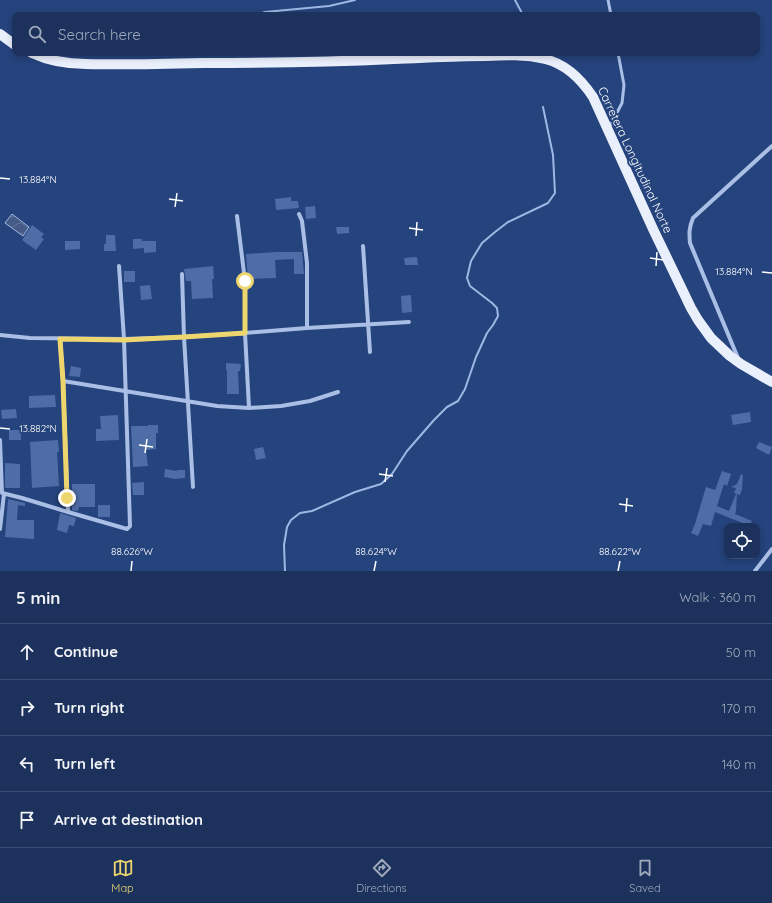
<!DOCTYPE html>
<meta charset="utf-8">
<style>
body{margin:0;font-family:Quicksand,sans-serif;background:#293e66;color:#f1f3f6}
.controls{position:absolute;right:12px;bottom:12px;display:grid;overflow:hidden;border-radius:8px;box-shadow:0 2px 6px #0003}
.controls button{width:36px;height:36px;display:grid;place-items:center;padding:0;border:0;border-bottom:1px solid #3a4d72;background:#1c325d;color:#f1f3f6;font:20px sans-serif}
.stop{position:absolute;width:12px;height:12px;margin:-9px;border:3px solid #eed66f;border-radius:50%;background:#fff}
.stop.end{background:#eed66f;border-color:#fff;box-shadow:0 1px 4px #0008}
.list{margin:0;padding:0;list-style:none}
h2{display:flex;justify-content:space-between;align-items:center;height:52px;margin:0;padding:0 16px;font-size:17px}
h2 small{font-size:13px;font-weight:400;color:#a0aabc}
.list li{display:grid;grid-template-columns:26px 1fr auto;gap:12px;align-items:center;box-sizing:border-box;height:56px;padding:0 16px;border-top:1px solid #3a4d72}
.list b{display:block;font-size:15px;white-space:nowrap}
.list em{font-size:13px;font-style:normal;color:#a0aabc}
.icon{flex:none;width:22px;height:22px;fill:none;stroke:currentColor;stroke-width:2;stroke-linecap:round;stroke-linejoin:round}
.map{position:relative;flex:none;width:772px;height:571px;overflow:hidden}
.search{position:absolute;background:#1c325d;box-shadow:0 2px 6px #0003;left:12px;right:12px;top:12px;height:44px;display:flex;align-items:center;gap:10px;box-sizing:border-box;padding:0 14px;border-radius:8px;color:#a0aabc;font-size:15px}
.sheet{height:276px;background:#1c325d}
nav{display:flex;justify-content:space-around;align-items:center;box-sizing:border-box;height:56px;border-top:1px solid #3a4d72;background:#1c325d;font-size:11px;color:#a0aabc}
nav a{display:grid;justify-items:center;gap:2px}
nav .on{color:#eed66f}
.map>svg:first-child{display:block}
.water{fill:url(#water-waves);stroke:#9eb8e5}
.lines{fill:none;stroke-linecap:round;stroke-linejoin:round}
.stream{stroke:#9eb8e5;stroke-width:2}
.building{fill:#4e6ca5}
.lane{stroke:#aabfe5;stroke-width:3}
.street{stroke:#aabfe5;stroke-width:4}
.primary{stroke:#eaeffc;stroke-width:10}
.route{stroke:#eed66f;stroke-width:5}
.ticks{fill:none;stroke:#fff;stroke-width:1.5}
.labels{text-anchor:middle;stroke-width:4;stroke-linejoin:round;paint-order:stroke}
.street-label{font-size:12px;fill:#fff;stroke:#25437c}
.ticks-label{font-size:10px;text-anchor:middle;fill:#fff;stroke:#25437c;stroke-width:4;stroke-linejoin:round;paint-order:stroke}
</style>
<div class="map">
<svg width="772" height="571" viewBox="0 0 772 571">
<defs>
<pattern id="water-waves" width="16" height="10" patternUnits="userSpaceOnUse"><rect width="16" height="10" fill="#455b85"/><path d="M0 5q4-4 8 0t8 0" fill="none" stroke="#617497"/></pattern>
</defs>
<rect width="100%" height="100%" fill="#25437c"/>
<!-- water -->
<path class="water" d="M12,214l17,13 -6,9 -18,-13z"/>
<g class="lines">
<!-- stream -->
<path class="stream" d="M515,0l8,15
M256,15l9,-3 64,-6 26,-6
M285,571l-1,-26 3,-18 4,-7 9,-7 12,-2 43,-19 26,-8 11,-10 15,-23 27,-31 13,-13 11,-6 7,-12 11,-32 11,-24 6,-8 5,-9 -1,-8 -5,-5 -22,-17 -3,-8 4,-17 11,-18 13,-11 13,-10 40,-19 7,-10 -2,-38 -10,-48"/>
</g>
<!-- building -->
<path class="building" d="M291,197v4h7l1,7 -23,2 -1,-11z
M315,206l1,12 -10,1 -1,-12z
M32,225l12,9 -3,3 3,2 -8,11 -14,-10z
M336,227h13v6l-12,1z
M106,235h9l1,16h-12v-7h2z
M133,239h9v2h14v11l-12,1v-5l-11,1z
M65,241h15v8l-15,1z
M276,252h26l2,22h-10v-15l-19,1 1,18 -28,1 -2,-25z
M417,257l1,8h-13l-1,-7z
M213,266l1,13h-2l1,19 -21,1 -1,-18h-5l-2,-12z
M124,271h11v11h-11z
M150,285l2,14 -11,1 -1,-14z
M411,295l1,17 -10,1 -1,-17z
M226,363l15,1 -1,7h-2l1,23h-12v-24h-1z
M71,366l10,2 -1,9 -11,-1z
M55,395l1,12 -27,1v-12z
M16,409l1,9 -15,1 -1,-9z
M750,412l1,10 -18,3 -2,-10z
M118,415l1,25 -23,1v-12h5l-1,-13z
M148,425h10v8h-2v16l-10,1 2,16 -15,1 -2,-41h17z
M9,430h12v10h-12z
M58,440l1,12h-2l2,34 -27,2 -2,-46z
M759,442l13,5 -3,8 -13,-7z
M263,447l3,11 -10,2 -2,-11z
M5,463l15,1v24h-15z
M165,469l12,2v-1h8v8l-10,1 -11,-2z
M722,471l9,3 -4,12 -3,-2 -7,22 12,5 7,-17h1l-1,17 -1,3 17,7 -2,5 -35,-14 -4,14 -8,-2 -5,12 -7,-3 4,-9 11,-37 9,3z
M741,474l2,1 -1,14 -2,6 -6,-2 2,-5 -5,-1 6,-3z
M144,482v13h-11l-1,-12z
M72,484h23v23h-16l-1,4 -6,-1z
M8,499l17,4v3l-7,-1 -1,15h17v19l-29,-2z
M98,505h12v12h-12z
M60,513l16,5 -2,8 -5,-1 -2,8 -10,-3z"/>
<g class="lines">
<!-- lane -->
<path class="lane" d="M608,0l3,15
M610,126l12,-23 2,-18 -6,-32"/>
<!-- street -->
<path class="street" d="M299,214l3,7 5,42v65
M237,216l8,65v52l4,75
M363,246l7,106
M182,274l2,63 9,150
M0,335l30,3 94,1 60,-2 61,-4 62,-5 102,-6
M60,339l3,42 5,131
M738,358l-48,-115c-1,-10 -1,-15 3,-25l79,-72
M63,381l154,25 32,2 32,-2 29,-5 28,-9
M0,440l2,53 20,5 46,14 59,17 3,-3 -6,-187 -5,-73
M0,529l4,-35
M755,571l17,-22"/>
<!-- primary -->
<path class="primary" d="M0,34l15,11
M32,53c17,8 35,11 54,11 40,1 79,0 118,-1 64,0 127,-1 190,-4 30,-1 61,-3 91,-3 20,-1 40,-2 60,3 21,5 36,20 48,38l60,132 38,79 7,12 13,18 19,18 11,8 31,18"/>
</g>
<g class="lines">
<!-- route -->
<path class="route" d="M67,498l-4,-117 -3,-42 64,1 60,-3 61,-4v-52"/>
</g>
<!-- ticks -->
<path class="ticks" d="M0,178l10,1M169,199l14,2M175,207l2,-14M409,228l14,2M416,236l1,-14M650,258l14,2M656,266l1,-14M762,272l10,1M0,428l10,1M139,445l14,2M145,453l2,-14M379,474l14,2M385,482l2,-14M619,504l14,2M626,512l1,-14M131,571l1,-10M374,571l2,-10M618,571l2,-10"/>
<g class="labels">
<!-- street labels -->
<g class="street-label">
<text transform="translate(635 160) rotate(65)" y="4">Carretera Longitudinal Norte</text>
</g>
</g>
<g class="ticks-label">
<text x="38" y="183">13.884°N</text>
<text x="734" y="275">13.884°N</text>
<text x="38" y="432">13.882°N</text>
<text x="132" y="555">88.626°W</text>
<text x="376" y="555">88.624°W</text>
<text x="620" y="555">88.622°W</text>
</g>
</svg>
<div class="controls">
<button><svg class="icon" aria-label="locate" viewBox="0 0 24 24"><circle cx="12" cy="12" r="6"/><path d="M12 2v4M12 18v4M2 12h4M18 12h4"/></svg></button>
</div>
<div class="stop" style="left:245px;top:281px"></div>
<div class="stop end" style="left:67px;top:498px"></div>
<div class="search"><svg class="icon" aria-label="search" viewBox="0 0 24 24"><circle cx="10" cy="10" r="6"/><path d="M15 15l6 6"/></svg>Search here</div>
</div>
<section class="sheet">
<h2>5 min<small>Walk · 360 m</small></h2>
<ul class="list">
<li><svg class="icon" aria-label="ahead" viewBox="0 0 24 24"><path d="M12 20V5M6 11l6-6 6 6"/></svg><div><b>Continue</b></div><em>50 m</em></li>
<li><svg class="icon" aria-label="right" viewBox="0 0 24 24"><path d="M7 20v-9h11M14 6l5 5-5 5"/></svg><div><b>Turn right</b></div><em>170 m</em></li>
<li><svg class="icon" aria-label="left" viewBox="0 0 24 24"><path d="M17 20v-9H6M10 6l-5 5 5 5"/></svg><div><b>Turn left</b></div><em>140 m</em></li>
<li><svg class="icon" aria-label="arrive" viewBox="0 0 24 24"><path d="M6 21V4h12l-3 4 3 4H6"/></svg><div><b>Arrive at destination</b></div></li>
</ul>
</section>
<nav>
<a class="on"><svg class="icon" aria-label="map" viewBox="0 0 24 24"><path d="M3 6l6-2 6 2 6-2v14l-6 2-6-2-6 2zM9 4v14M15 6v14"/></svg>Map</a>
<a><svg class="icon" aria-label="directions" viewBox="0 0 24 24"><path d="M12 3l9 9-9 9-9-9zM9 14v-3h6M13 9l2 2-2 2"/></svg>Directions</a>
<a><svg class="icon" aria-label="saved" viewBox="0 0 24 24"><path d="M7 4h10v16l-5-4-5 4z"/></svg>Saved</a>
</nav>
